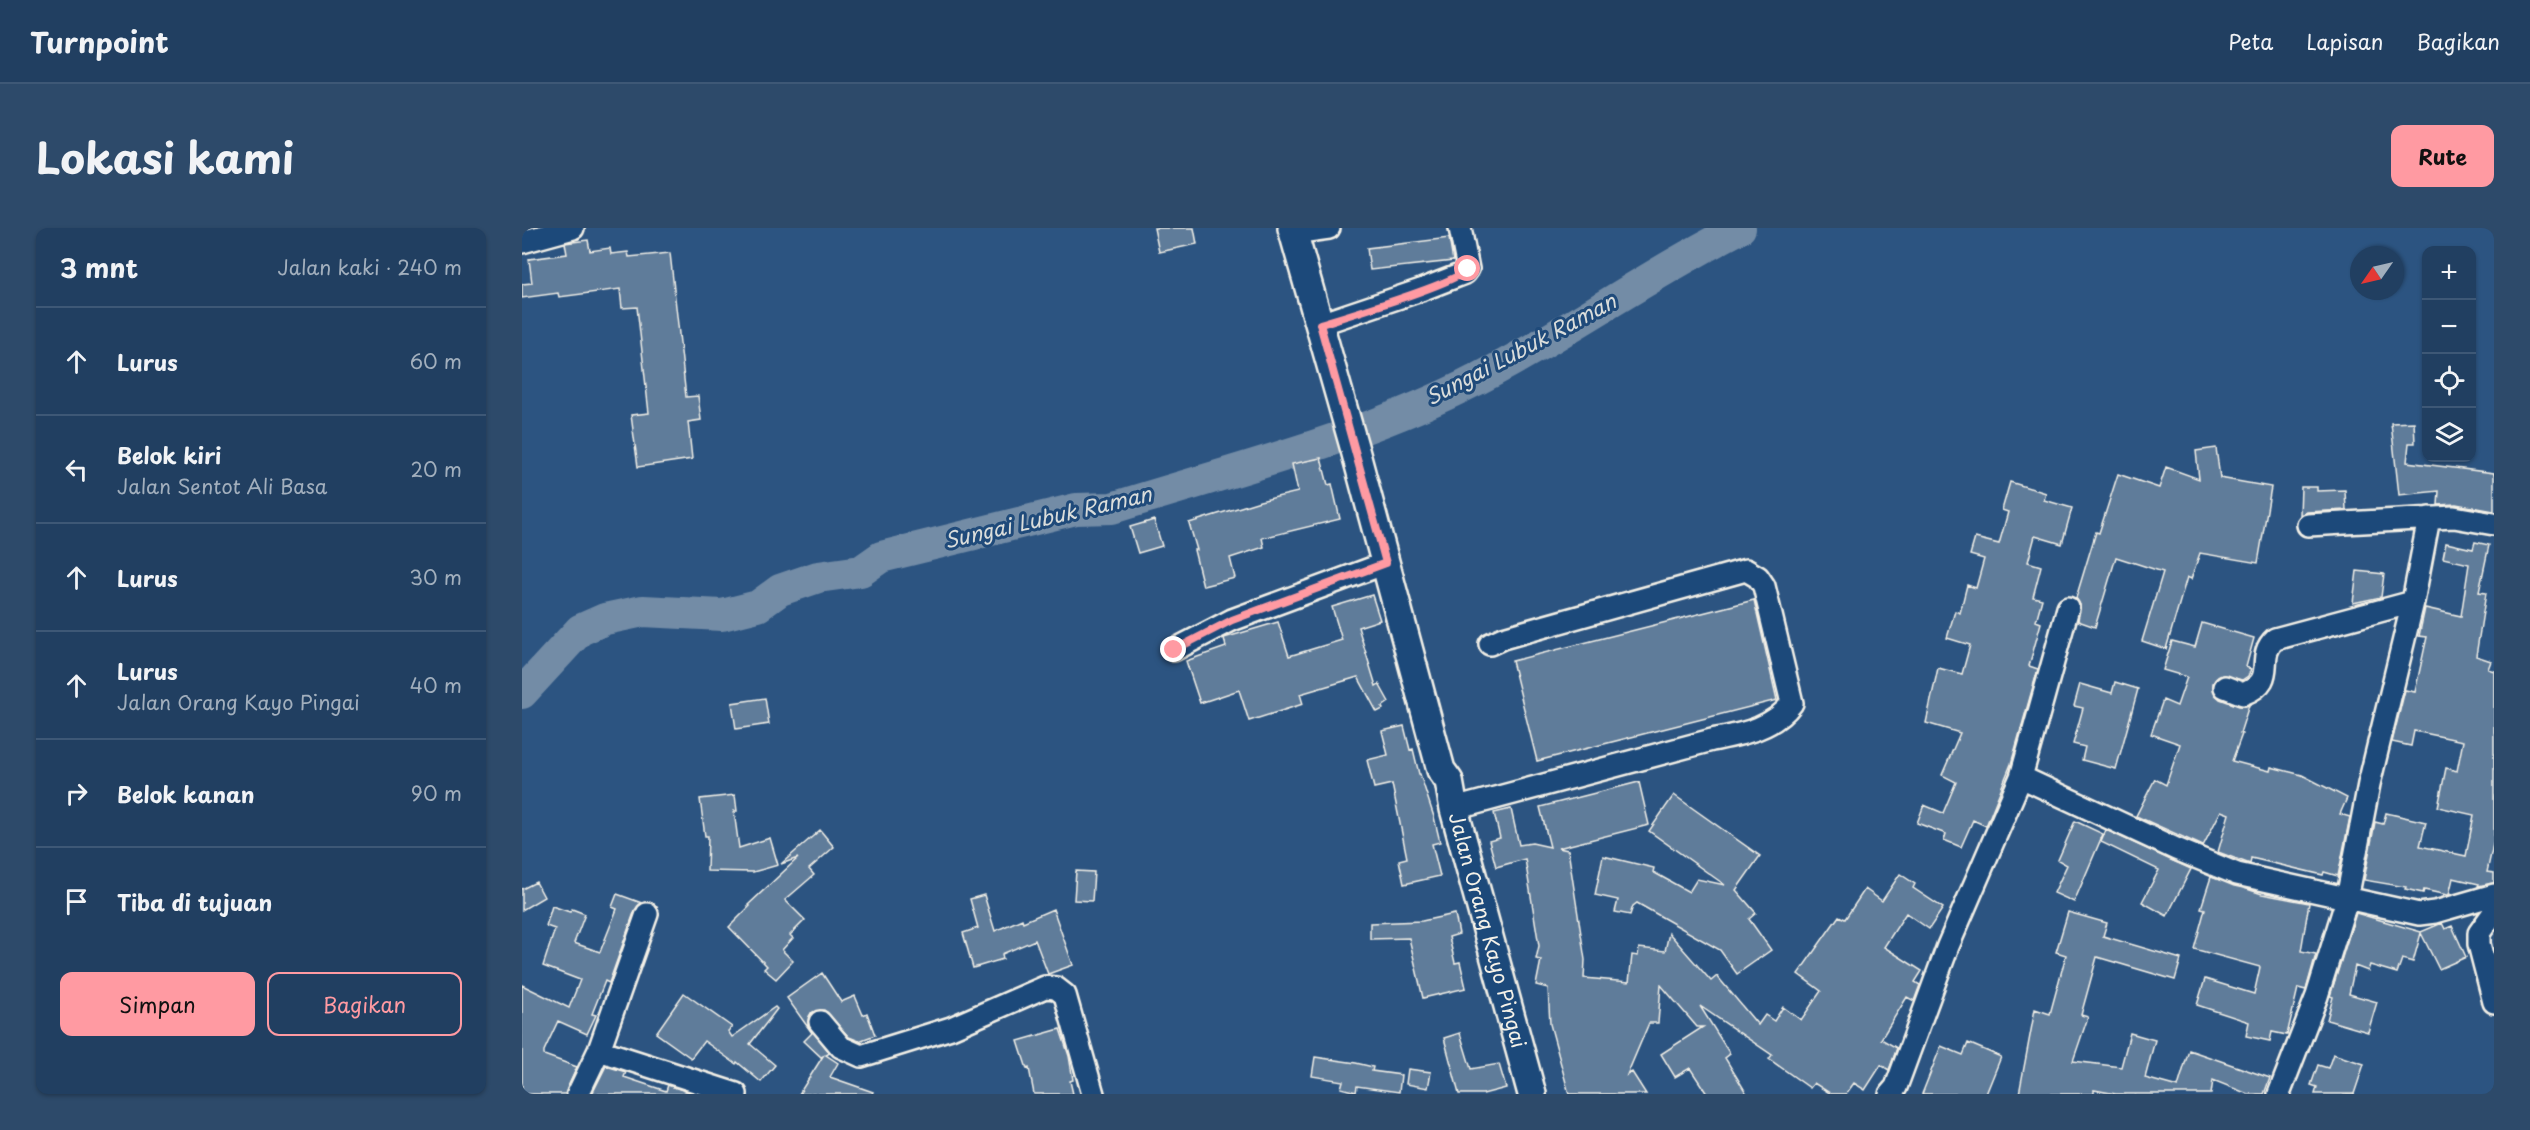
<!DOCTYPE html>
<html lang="id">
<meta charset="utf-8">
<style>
body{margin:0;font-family:"Playpen Sans",sans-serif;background:#2d4a6a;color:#f1f3f6}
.controls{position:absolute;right:18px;top:18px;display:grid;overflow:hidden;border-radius:12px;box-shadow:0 2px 4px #0004}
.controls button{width:54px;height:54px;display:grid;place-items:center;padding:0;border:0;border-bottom:2px solid #3e5876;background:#213f61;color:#f1f3f6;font:30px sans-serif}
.compass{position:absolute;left:1828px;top:18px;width:54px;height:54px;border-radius:50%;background:#213f61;box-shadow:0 2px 4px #0004;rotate:236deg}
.stop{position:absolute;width:18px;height:18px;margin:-14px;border:4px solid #ff9aa2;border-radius:50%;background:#fff}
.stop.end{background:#ff9aa2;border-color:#fff;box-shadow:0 2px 6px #0008}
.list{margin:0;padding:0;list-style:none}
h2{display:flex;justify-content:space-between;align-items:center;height:78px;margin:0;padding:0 24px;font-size:26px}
h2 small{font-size:20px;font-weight:400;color:#a2afbd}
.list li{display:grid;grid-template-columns:39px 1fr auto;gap:18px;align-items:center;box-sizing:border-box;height:108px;padding:0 24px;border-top:2px solid #3e5876}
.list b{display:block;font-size:22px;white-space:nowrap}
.list p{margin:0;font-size:20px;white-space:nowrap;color:#a2afbd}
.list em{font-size:20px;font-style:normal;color:#a2afbd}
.actions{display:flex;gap:12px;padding:18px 24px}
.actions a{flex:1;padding:14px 0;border:2px solid #ff9aa2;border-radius:12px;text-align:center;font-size:21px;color:#ff9aa2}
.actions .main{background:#ff9aa2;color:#111}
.icon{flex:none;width:33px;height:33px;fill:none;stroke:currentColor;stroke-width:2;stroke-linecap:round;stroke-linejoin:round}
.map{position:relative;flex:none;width:1972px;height:866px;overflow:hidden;border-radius:12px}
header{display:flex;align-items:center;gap:36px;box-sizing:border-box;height:84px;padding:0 30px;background:#213f61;border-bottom:2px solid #3e5876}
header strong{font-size:28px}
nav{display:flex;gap:33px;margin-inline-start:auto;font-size:21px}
.intro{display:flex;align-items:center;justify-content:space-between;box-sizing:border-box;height:144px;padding:0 36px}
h1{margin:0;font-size:42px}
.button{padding:15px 27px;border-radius:12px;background:#ff9aa2;color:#111;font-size:21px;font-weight:700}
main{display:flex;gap:36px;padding:0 36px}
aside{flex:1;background:#213f61;border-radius:12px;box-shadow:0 2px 4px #0004}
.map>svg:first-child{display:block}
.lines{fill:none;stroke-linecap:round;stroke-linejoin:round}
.river{stroke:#738ca6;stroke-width:32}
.building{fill:#5e7b9a;stroke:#f4f1e8;stroke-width:1.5}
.minor-casing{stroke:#f4f1e8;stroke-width:26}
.major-casing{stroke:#f4f1e8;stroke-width:32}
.minor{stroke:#1f4a7a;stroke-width:21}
.major{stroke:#1f4a7a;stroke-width:27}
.route{stroke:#ff9aa2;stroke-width:8}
.labels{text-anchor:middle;stroke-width:6;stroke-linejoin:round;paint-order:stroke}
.street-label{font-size:20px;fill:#f4f1e8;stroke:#1f4a7a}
.water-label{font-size:21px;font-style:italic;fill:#dadddb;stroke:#1f4a7a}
</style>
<header>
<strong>Turnpoint</strong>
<nav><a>Peta</a><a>Lapisan</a><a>Bagikan</a></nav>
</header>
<div class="intro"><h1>Lokasi kami</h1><a class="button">Rute</a></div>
<main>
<aside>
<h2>3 mnt<small>Jalan kaki · 240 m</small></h2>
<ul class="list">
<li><svg class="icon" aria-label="ahead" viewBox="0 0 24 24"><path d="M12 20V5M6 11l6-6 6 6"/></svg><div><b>Lurus</b></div><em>60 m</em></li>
<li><svg class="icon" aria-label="left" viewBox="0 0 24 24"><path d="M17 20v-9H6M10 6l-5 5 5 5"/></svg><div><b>Belok kiri</b><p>Jalan Sentot Ali Basa</p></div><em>20 m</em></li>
<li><svg class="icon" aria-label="ahead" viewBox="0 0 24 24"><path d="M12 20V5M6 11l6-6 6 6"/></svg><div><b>Lurus</b></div><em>30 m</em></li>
<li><svg class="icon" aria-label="ahead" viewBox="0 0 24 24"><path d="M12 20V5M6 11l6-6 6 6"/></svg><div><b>Lurus</b><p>Jalan Orang Kayo Pingai</p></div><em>40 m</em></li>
<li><svg class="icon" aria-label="right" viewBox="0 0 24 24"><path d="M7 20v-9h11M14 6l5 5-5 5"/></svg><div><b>Belok kanan</b></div><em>90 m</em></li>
<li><svg class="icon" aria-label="arrive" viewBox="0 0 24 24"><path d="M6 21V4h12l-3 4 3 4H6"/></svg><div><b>Tiba di tujuan</b></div></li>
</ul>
<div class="actions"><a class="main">Simpan</a><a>Bagikan</a></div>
</aside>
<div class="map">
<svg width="1972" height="866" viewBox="0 0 1972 866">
<rect width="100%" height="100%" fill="#2c5481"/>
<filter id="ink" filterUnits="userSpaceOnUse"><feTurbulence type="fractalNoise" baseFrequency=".0167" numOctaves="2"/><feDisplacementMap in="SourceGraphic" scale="12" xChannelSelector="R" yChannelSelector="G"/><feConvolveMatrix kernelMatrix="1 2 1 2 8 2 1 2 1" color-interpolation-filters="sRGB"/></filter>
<g filter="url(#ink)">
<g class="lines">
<!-- river -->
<path class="river" d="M0,465l58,-63 25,-11 38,-8 79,4 36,-9 22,-16 38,-13 43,-6 20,-14 195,-48 36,-1c118,-37 240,-67 352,-122 95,-47 181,-110 276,-158"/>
</g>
<!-- building -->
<path class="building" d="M632,0h40l3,16 -38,8z
M927,10l4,23 -83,9 -3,-22z
M66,12l2,11 20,-3 1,6 17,-2 1,5 41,-4 16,144 12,-1 3,24 -13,2 4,37 -54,8 -7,-52 18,-2 -12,-106 -15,1 -2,-19 -61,8 -1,-4 -36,5v-14l10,-1 -3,-24 38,-5 -2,-11z
M1892,194l1,21h-6l-2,19 87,11v38l-38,-7 -18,1 1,-14 -40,4 -8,-72z
M1694,220l4,30 51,9 -13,76 -58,-10 -9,26 -4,-2 -21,72 -24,-8 21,-69 -47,-15 -21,70 -17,-6 2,-16 -4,-7 20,-66 3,1 19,-59 41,14 7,-21 33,12 -3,-28z
M799,230l7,27 4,-1 8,35 -78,19 2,9 -34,11 5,20 -32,8 -9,-36h3l-8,-27 71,-22 38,-9 -6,-28z
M1488,254l36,11 -2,7 28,8 -10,36 -27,-8 -7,26 13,4 -8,31 9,2 -6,22 5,2 -12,43 9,3 -27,95 -25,62 -13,-6 -12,27 -17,-7 2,-6 -29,-11 7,-18 19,8 13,-31 -14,-7 18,-42 -34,-10 12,-55 24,6 8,-29 -23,-7 8,-27 5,2 7,-28 9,3 8,-29 -14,-4 5,-17 24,6 9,-32 -6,-2z
M1779,259h16v4l28,-1 1,20 -39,2 -7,3z
M632,292l8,26 -24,7 -8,-26z
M1953,314l14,3 -10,47 7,1 -10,63 15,5 -3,8 6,2v169l-7,32 7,1v10l-16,3 1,-2 -26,-6 -4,17h-2l-23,-5 -1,3 -18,-4 1,-2 -42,-7 11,-58 8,2 3,-11 40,9 -6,24 46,10 8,-41 -36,-8 8,-39 11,3 6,-30 -49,-10 -3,15 -19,-4 13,-52 10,2 12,-55 -8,-1 6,-28 36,8 8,-52 -26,-6 3,-15 27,6z
M1835,343l27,3 -3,23 -28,6z
M850,367l8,25 -22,7 18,59 3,-2 10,18 -7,5 1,2 -6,3 -19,-35 -58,17 3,10 -54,17 -10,-31 -39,13 -14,-42 40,-14 -2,-9 54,-16 11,34 53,-16 -10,-33z
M1232,372l23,100 -240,61 -25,-100z
M1680,395l52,15 -8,29 5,2 -3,7 -6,4 -20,-5 -9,8 2,11 5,5 19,7 10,-1 -9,28 2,1 -10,27 38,10 1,-4 31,8 45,23 -7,16 10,3 -12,59 -14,-4 -1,3 -72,-17 -1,6 -32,-12 11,-38 -8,-3 -18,35 -67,-30 19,-37 11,6 14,-41 -29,-10 12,-34 14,6 10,-29 -24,-7 9,-29 23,6z
M1593,454l23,7 -22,80 -34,-9 3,-13 -12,-3 10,-36 -9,-2 6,-22 32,9z
M243,470l4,26 -33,5 -4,-26z
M882,498l6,24 3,-1 6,25h1l14,43 6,25 -8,2 8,32 -36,8 -5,-24 8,-2 -15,-74 -18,4 -7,-28 21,-5 -6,-24z
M1117,554l10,43 -91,23 10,2 17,110 -1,18 45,4 3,-27 6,1 1,-8 26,3 4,-18 42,48 6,-5 41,49 7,-10 9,6 9,-14 18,13 20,-29 -23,-17 41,-58 6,3 20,-30 17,12 18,-27 15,10 -2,4 30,20 -14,21 -23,-16 -22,34 38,24 -7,11 5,3 -6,16 -7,-4 -26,42 16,9 -8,22 -8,-5 -16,25 -11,-7 -8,11h-15l-17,-11 -4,5 -41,-29 3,-4 -72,-49 30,48 -5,4 22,36h-40l-17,-26 -15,9 -14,-23 42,-27h-6l-36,-42 -3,38h-9l-22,52 5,-3 14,22h-77l-19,-70 -2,-36 -12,-3 5,-25 -5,-1 3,-13 -14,-87 -29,8 -7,-26 11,-3 -6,-25 17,-4 8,36 13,-2 18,4 -10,-40z
M213,567l2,16h-3l5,37 31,-10 8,27 -25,7 -46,-1 1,-35h-3l-5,-37z
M1152,567l86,61 -24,34 20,23 -7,6 22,31 -34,24 -17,-24 -83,-47 -4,3 -3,9 -15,-3 3,-12 -23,-5 8,-39 51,12 -1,4 36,20 8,-13 28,6 -76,-54z
M1553,593l28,13 -29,68 -20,-9 13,-28 -9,-5z
M298,602l14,17 -25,22 5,6 -29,25 20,20 -15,15 3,3 -11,12 11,11 -17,18 -12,-10 3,-3 -38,-39 21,-21 -2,-1 50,-47 -17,6z
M1584,602l85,39 -24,47 -25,-14 17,-32 -58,-28z
M554,643l18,1 -2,29 -18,-1z
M1689,649l51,17 47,9 -8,48 15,3 -10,36 -8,-2 -11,47 -15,-3 -2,9 -24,-5 3,-14 -52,-17 8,-26 49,15 6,-27 -66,-18 11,-40 -4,-1z
M14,654l8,15 -22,13v-21z
M95,666l25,9 -7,7 -26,73 -4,-2 -13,33 4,1 -9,19 -29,-13 -14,30v4l33,12 -12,27h-43v-109l47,23 11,-28 -37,-14 12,-37 -9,-3 6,-20 18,6 2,-3 13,5 -11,29 26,9 17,-43 -5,-2z
M462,667l11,36 27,-12 1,3 30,-13 20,56 -25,9 -13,-34 -33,14 1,5 -30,9 -10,-35 15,-5 -8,-29z
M1546,684l39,11 -4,13 78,23 -6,21 -78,-23 -16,58 7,2 -15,44 48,6 9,-34 25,7 -10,38 33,9 11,-37 81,28 -6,16h-16l-35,-14 -2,14h-95l-22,-4v4h-75l16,-85 15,5 16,-59 -10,-3z
M1834,685l65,19 21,-9 3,6 7,-3 14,31 -27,12 -18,-36 -8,29 -11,-3 -5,14 -27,-8 -2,6 -13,-5 -6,28 28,8 -9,30 -41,-12 6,-23 -3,-1z
M933,686l4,20 -10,3 6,26 5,-1 6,26 -43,10 -14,-60 -39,1v-16l52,-2z
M300,745l19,29 14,-6 8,19 4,-2 8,22 -16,6 -10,-4 -25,-27 -13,3 -3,12 22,28 -4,2 12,8 -8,14 43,15 -1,2h-73l24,-38 -2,1 -17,-16 8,-8 -25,-35z
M162,765l48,34 -4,4 4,6 43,-30 2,2 -27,35 25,21 -14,17 -24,-20 -1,2 -32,-23 -13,17 -35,-25z
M538,801l9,27 4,24 -3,1 3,13h-39l-5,-26 -2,1 -9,-28z
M938,805l11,36 28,-5 7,24 -23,6h-24l-15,-56z
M1446,815l33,14 -15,37h-64l19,-48 22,9z
M1811,826l31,10 -10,30h-39l2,-7 -6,-2 7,-20 10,3z
M793,829l41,6 17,4 -1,4 29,4 -2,17 -42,-6 -1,6 -15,-4 2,-7 -31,-5z
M84,838l20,6 -2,5 42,14 2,-6 26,9h-102z
M886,841l23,3 -3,16 -22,-4z"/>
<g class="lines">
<!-- minor casing -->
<g class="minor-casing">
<path id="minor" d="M771,5l36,-5
M0,14l51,-14
M798,96l101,-34 44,-17 3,-4 -8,-41
M1786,297l146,-8 40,7
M652,422l58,-30 154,-57
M1703,459l18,7c37,-14 11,-36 32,-55l138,-37
M1499,549l155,72 61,25 182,40 16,-2 59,-17
M932,581l258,-69c30,-6 61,-11 80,-37l-28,-117 -6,-9 -12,-7 -243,68 -13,6
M1972,684l-15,21v11l15,58
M298,794l21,25 20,9 90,-28 94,-41 11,1 9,7 28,99
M77,822l137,44
M56,866l21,-44 48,-136
M1368,866l6,-7 52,-141 73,-169 47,-169
M1757,866l38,-98 30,-97 22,-115 44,-182 16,-84"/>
</g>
<!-- major casing -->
<g class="major-casing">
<g id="major">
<path id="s1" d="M770,0l63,222 86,320 8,11 5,28 78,285"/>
</g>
</g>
<!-- minor -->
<use href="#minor" class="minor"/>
<!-- major -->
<use href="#major" class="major"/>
</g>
</g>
<g class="lines" filter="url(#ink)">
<!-- route -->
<path class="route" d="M652,422l58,-30 154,-57 -66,-239c26,-8 135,-40 148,-55"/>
</g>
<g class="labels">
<!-- street labels -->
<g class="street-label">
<text dy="7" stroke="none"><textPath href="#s1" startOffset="730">Jalan Orang Kayo Pingai</textPath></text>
</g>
<!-- water labels -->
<g class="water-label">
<text transform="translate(999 122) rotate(-28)" y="7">Sungai Lubuk Raman</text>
<text transform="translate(526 290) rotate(-13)" y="7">Sungai Lubuk Raman</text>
</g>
</g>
</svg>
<div class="controls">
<button>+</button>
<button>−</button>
<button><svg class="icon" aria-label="locate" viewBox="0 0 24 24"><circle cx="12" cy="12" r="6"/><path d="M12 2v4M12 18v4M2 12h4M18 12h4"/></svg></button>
<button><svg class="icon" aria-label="layers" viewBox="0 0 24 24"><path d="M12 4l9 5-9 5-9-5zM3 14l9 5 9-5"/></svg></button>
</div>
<svg class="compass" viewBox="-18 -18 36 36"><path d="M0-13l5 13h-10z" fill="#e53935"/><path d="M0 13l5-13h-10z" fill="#a2afbd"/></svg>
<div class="stop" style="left:946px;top:41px"></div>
<div class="stop end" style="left:652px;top:422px"></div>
</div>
</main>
